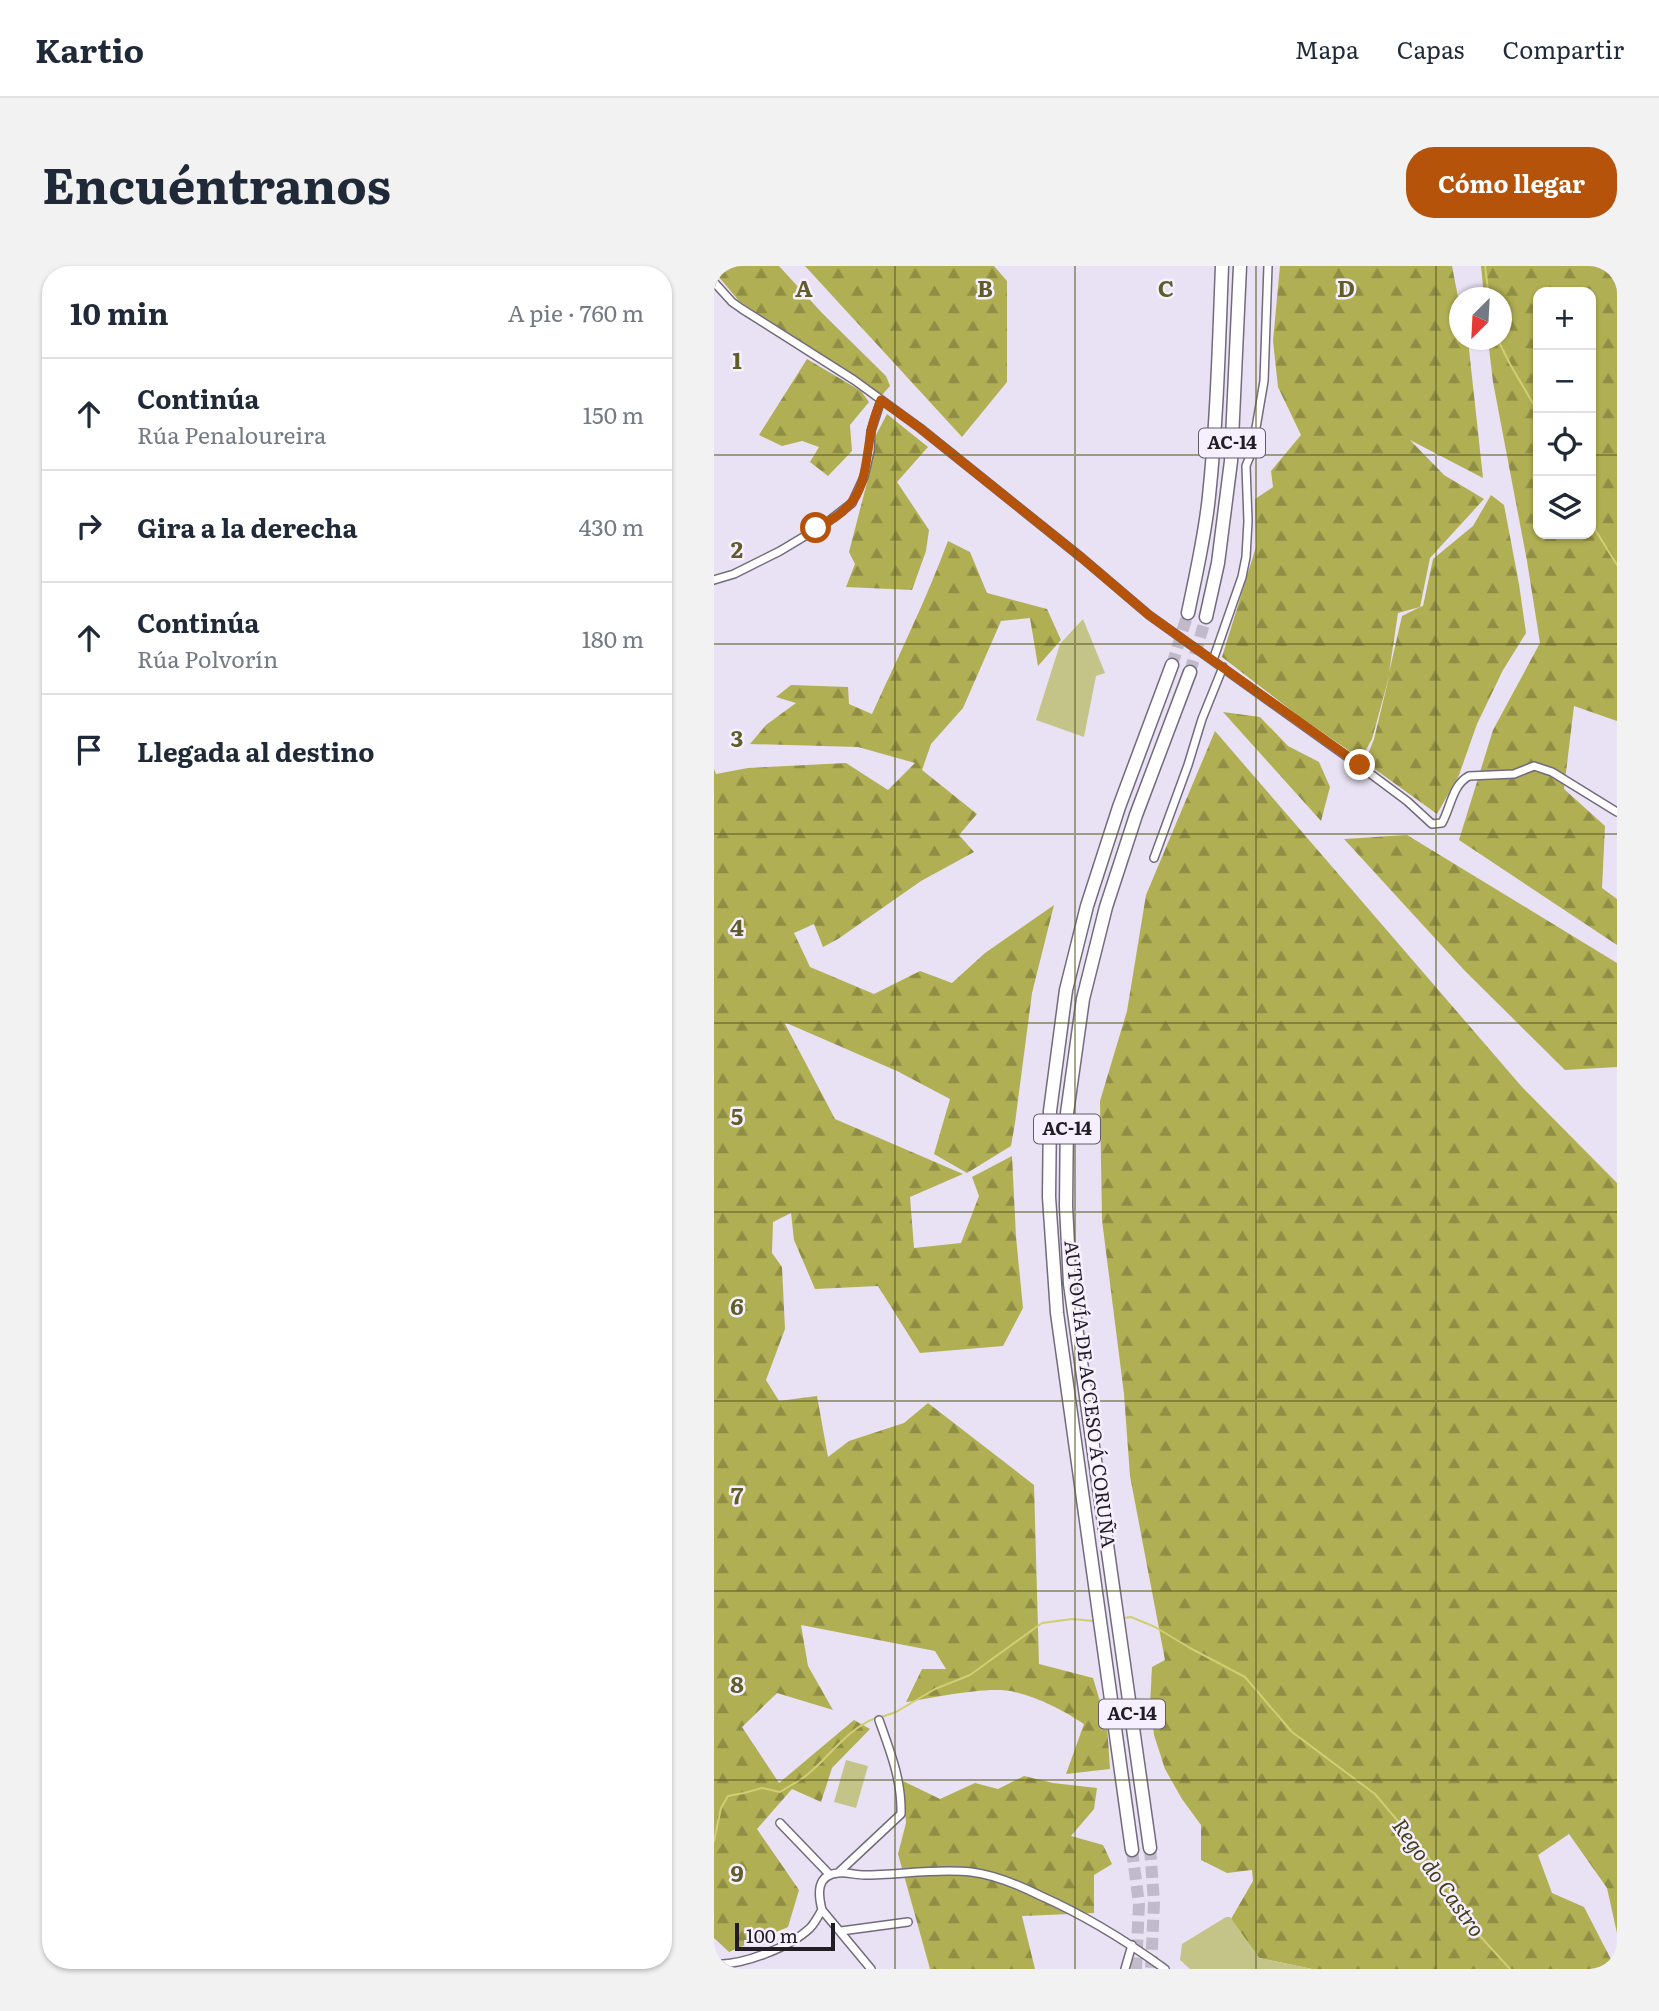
<!DOCTYPE html>
<html lang="es">
<meta charset="utf-8">
<style>
body{margin:0;font-family:Literata,serif;background:#f2f2f3;color:#1f2937}
.controls{position:absolute;right:21px;top:21px;display:grid;overflow:hidden;border-radius:14px;box-shadow:0 2px 5px #0004}
.controls button{width:63px;height:63px;display:grid;place-items:center;padding:0;border:0;border-bottom:2px solid #e0e1e3;background:#fff;color:#1f2937;font:35px sans-serif}
.compass{position:absolute;left:735px;top:21px;width:63px;height:63px;border-radius:50%;background:#fff;box-shadow:0 2px 5px #0004;rotate:204deg}
.scale{position:absolute;left:21px;bottom:18px;width:100px;box-sizing:border-box;padding-left:7px;border:4px solid #201d24;border-top:0;font-size:19px;line-height:24px;white-space:nowrap;color:#201d24;-webkit-text-stroke:5px #f6efff;paint-order:stroke}
.stop{position:absolute;width:21px;height:21px;margin:-16px;border:5px solid #b45309;border-radius:50%;background:#fff}
.stop.end{background:#b45309;border-color:#fff;box-shadow:0 2px 7px #0008}
.list{margin:0;padding:0;list-style:none}
h2{display:flex;justify-content:space-between;align-items:center;height:91px;margin:0;padding:0 28px;font-size:30px}
h2 small{font-size:23px;font-weight:400;color:#747a83}
.list li{display:grid;grid-template-columns:46px 1fr auto;gap:21px;align-items:center;box-sizing:border-box;height:112px;padding:0 28px;border-top:2px solid #e0e1e3}
.list b{display:block;font-size:26px;white-space:nowrap}
.list p{margin:0;font-size:23px;white-space:nowrap;color:#747a83}
.list em{font-size:23px;font-style:normal;color:#747a83}
.icon{flex:none;width:38px;height:38px;fill:none;stroke:currentColor;stroke-width:2;stroke-linecap:round;stroke-linejoin:round}
.map{position:relative;flex:none;width:903px;height:1703px;overflow:hidden;border-radius:28px}
header{display:flex;align-items:center;gap:42px;box-sizing:border-box;height:98px;padding:0 35px;background:#fff;border-bottom:2px solid #e0e1e3}
header strong{font-size:33px}
nav{display:flex;gap:38px;margin-inline-start:auto;font-size:24px}
.intro{display:flex;align-items:center;justify-content:space-between;box-sizing:border-box;height:168px;padding:0 42px}
h1{margin:0;font-size:49px}
.button{padding:18px 32px;border-radius:28px;background:#b45309;color:#fff;font-size:24px;font-weight:700}
main{display:flex;gap:42px;padding:0 42px}
aside{flex:1;background:#fff;border-radius:28px;box-shadow:0 2px 5px #0004}
.map>svg:first-child{display:block}
.forest{fill:url(#forest-firs);fill-rule:evenodd}
.garden{fill:#c4c489}
.lines{fill:none;stroke-linecap:round;stroke-linejoin:round}
.stream{stroke:#d0ce72;stroke-width:2}
.highway-tunnel{stroke:#c1baca;stroke-width:12;stroke-dasharray:12 6;stroke-linecap:butt}
.street-casing{stroke:#736b7c;stroke-width:10}
.highway-casing{stroke:#736b7c;stroke-width:15}
.street{stroke:#fff;stroke-width:7}
.highway{stroke:#fff;stroke-width:12}
.route{stroke:#b45309;stroke-width:9}
.grid{fill:none;stroke:#5f5e2a;stroke-width:2;stroke-opacity:0.55}
.labels{text-anchor:middle;stroke-width:5;stroke-linejoin:round;paint-order:stroke}
.shield{fill:#f6efff;stroke:#605c66;stroke-width:2}
.shield-label{font-size:18px;font-weight:bold;fill:#201d24}
.street-label{font-size:19px;fill:#201d24;stroke:#f6efff}
.water-label{font-size:21px;font-style:italic;fill:#3f3e17;stroke:#f6efff}
.grid-label{font-size:23px;text-anchor:middle;font-weight:bold;fill:#5f5e2a;stroke:#f6efff;stroke-width:5;stroke-linejoin:round;paint-order:stroke}
</style>
<header>
<strong>Kartio</strong>
<nav><a>Mapa</a><a>Capas</a><a>Compartir</a></nav>
</header>
<div class="intro"><h1>Encuéntranos</h1><a class="button">Cómo llegar</a></div>
<main>
<aside>
<h2>10 min<small>A pie · 760 m</small></h2>
<ul class="list">
<li><svg class="icon" aria-label="ahead" viewBox="0 0 24 24"><path d="M12 20V5M6 11l6-6 6 6"/></svg><div><b>Continúa</b><p>Rúa Penaloureira</p></div><em>150 m</em></li>
<li><svg class="icon" aria-label="right" viewBox="0 0 24 24"><path d="M7 20v-9h11M14 6l5 5-5 5"/></svg><div><b>Gira a la derecha</b></div><em>430 m</em></li>
<li><svg class="icon" aria-label="ahead" viewBox="0 0 24 24"><path d="M12 20V5M6 11l6-6 6 6"/></svg><div><b>Continúa</b><p>Rúa Polvorín</p></div><em>180 m</em></li>
<li><svg class="icon" aria-label="arrive" viewBox="0 0 24 24"><path d="M6 21V4h12l-3 4 3 4H6"/></svg><div><b>Llegada al destino</b></div></li>
</ul>
</aside>
<div class="map">
<svg width="903" height="1703" viewBox="0 0 903 1703">
<defs>
<pattern id="forest-firs" width="22" height="20" patternUnits="userSpaceOnUse" patternTransform="scale(1.75)"><rect width="22" height="20" fill="#b1af53"/><path d="M5 1l3.5 6h-7zM16 11l3.5 6h-7z" fill="#908e45"/></pattern>
</defs>
<rect width="100%" height="100%" fill="#e9e1f4"/>
<!-- forest -->
<path class="forest" d="M0,0h65l44,48 63,62 4,10 -8,9 -143,-94 -25,-30z
M91,0h189l13,15v101l-45,55z
M566,0h172l7,36 1,38h8l15,138 -73,-38 34,35 40,24 -54,59 -10,49 3,-1 10,-47 40,-33 18,-31 13,10 15,79 7,49 -23,37 -26,54 -18,51 -22,39 -72,-52 9,-23 16,-66 -18,66 -11,20 -61,-42 -78,-60 34,-110 -1,-48 18,-12 -2,-16 30,-36 -23,-48 -5,-46zM706,341l-18,9 -13,57 9,-60z
M767,0h136v455l-43,-15 -10,83 41,37 -3,62 15,11v46l-158,-105 34,-110 47,-87 -13,-82 -34,-179 -5,-42h14v-42l-18,-1zM824,26h53v242h-53z
M93,93l54,32 8,11 -19,23 2,26 -24,25 -18,-14 9,-15 -17,-6 -20,5 -23,-11z
M173,148l41,33 -31,35 32,48 -3,21 -14,39 -66,-3 9,-23 -6,-12 21,-81 5,-34z
M234,275l22,11 17,41 60,16 14,31 -23,26 -8,-48 -29,3 -38,87 -32,36 -9,26 55,44 -18,21 15,17 -53,29 -83,58 -15,8 -9,-23 -20,9 16,34 64,27 46,-23 32,12 33,-30 69,-48 -22,88 -17,130 -4,23 -44,27 -33,-19 16,-55 -53,-28 -113,-49 51,97 128,55 -53,23 4,51 47,-5 18,-47 -7,-19 40,-21 4,81 7,71 -20,38 -83,7 -42,-67 -63,3 -21,-49 -3,-27 -18,9 -1,31 10,14 3,62 -19,51 13,21 38,-5 11,61 21,-16 55,-18 24,-20 106,82 5,179 54,14 14,47 3,44 -44,5 18,-50c-21,-14 -45,-26 -69,-32 -26,-7 -81,6 -109,10l16,-33h24l-11,-18 -134,-26 7,41 25,44 -56,-17 -35,34 37,56 75,-63 16,9 -38,39 -11,34 -29,-13 -35,40 42,61 -11,37 -59,25 -15,-14v-1169l2,5 32,-6 98,-5 42,27 27,-27 -57,-16 -108,-3 16,-19 30,-22 -20,-6 15,-12 57,2 1,17 23,10c26,-57 54,-114 76,-173z
M509,446l37,5 28,29 31,16 11,25 -9,34z
M501,465l307,356 95,96v750l-10,-45 -38,-54 -31,21 14,38 32,14 32,62h-304l-53,-11 -28,-39 22,-38 -1,-11 -25,3 -26,-13v-35l-19,-26 -17,-30 -11,-34 -4,-30 2,-38 13,-7 -35,-184 -6,-82 -22,-174 -2,-119 27,-90 19,-116z
M693,569l210,128v104l-52,3 -100,-99 -121,-132z
M310,1510l29,7 44,5 -3,21 -23,27 32,9 9,19 -18,11v38l-72,3 13,53h-105l-32,-115 8,-31 -3,-42 37,18 35,-16 23,6z"/>
<!-- garden -->
<path class="garden" d="M369,353l22,54 -9,3 -12,61 -48,-17 24,-76z
M132,1494l22,6 -12,42 -22,-6z
M512,1651h4l29,41 53,11h-122l-10,-9 2,-16z"/>
<g class="lines">
<!-- stream -->
<path class="stream" d="M771,0l4,32
M784,74l12,24 28,48
M877,257l26,42
M410,1352l7,-1 24,10 35,21 55,29 47,55 83,62 54,64 40,66 41,45
M167,1451l15,-5 39,-23 35,-14 72,-52 30,-4 22,2
M0,1575l7,-33 7,-12 16,-3 18,-5 18,4c9,-6 20,-11 28,-18 22,-18 40,-46 68,-56"/>
<!-- highway-tunnel -->
<path class="highway-tunnel" d="M458,399l16,-52
M476,406l16,-55
M436,1582l4,54 -3,67
M418,1584l7,54 -3,65"/>
<!-- street casing -->
<g class="street-casing">
<path id="street" d="M0,16l18,20 10,7 112,71 66,48 162,130 67,57 211,151 47,35 25,23 10,-1c9,-16 10,-38 27,-47l45,-2 20,-8 18,6 65,40
M0,314l20,-6 46,-23 45,-27 27,-21 12,-26 6,-26 1,-20 10,-31
M499,394l29,-83 4,-20 2,-36 -2,-55 6,-15 12,-70 4,-115
M440,592l34,-93 14,-46 21,-52
M66,1557l50,52
M124,1607l63,-59c1,-34 -11,-63 -22,-94
M108,1644l49,59
M127,1665l67,-9
M0,1698c28,2 76,-17 96,-36 5,-5 8,-12 12,-18 -4,-16 -6,-35 16,-37 8,-1 18,2 26,2 35,0 72,-7 107,-3 25,3 48,13 70,24 45,20 84,44 124,73
M411,1703l7,-24"/>
</g>
<!-- highway casing -->
<g class="highway-casing">
<path id="highway" d="M474,347c8,-39 17,-77 21,-117 8,-76 10,-153 13,-230
M492,351l12,-54 13,-102 9,-195
M436,1582l-80,-564 -4,-78 1,-93 16,-114 23,-92 30,-92 54,-143
M418,1584l-75,-537 -8,-116 1,-86 16,-121 21,-84 32,-99 53,-142"/>
</g>
<!-- street -->
<use href="#street" class="street"/>
<!-- highway -->
<use href="#highway" class="highway"/>
</g>
<g class="lines">
<!-- route -->
<path class="route" d="M102,262c50,-23 47,-48 55,-97 2,-10 6,-21 10,-31l39,28 162,130 67,57 211,150"/>
</g>
<!-- grid -->
<path class="grid" d="M181,0v1703M361,0v1703M542,0v1703M722,0v1703M0,189h824M877,189h26M0,378h903M0,568h903M0,757h903M0,946h903M0,1135h903M0,1325h903M0,1514h903"/>
<g class="labels">
<!-- shield labels -->
<g class="shield">
<rect x="485" y="162.5" width="66" height="29" rx="5"/>
<rect x="320" y="848.5" width="66" height="29" rx="5"/>
<rect x="385" y="1433.5" width="66" height="29" rx="5"/>
</g>
<g class="shield-label">
<text x="518" y="183">AC-14</text>
<text x="353" y="869">AC-14</text>
<text x="418" y="1454">AC-14</text>
</g>
<!-- street labels -->
<g class="street-label">
<text transform="translate(376 1128) rotate(83)" y="7">AUTOVÍA DE ACCESO Á CORUÑA</text>
</g>
<!-- water labels -->
<g class="water-label">
<text transform="translate(724 1612) rotate(54)" y="7">Rego do Castro</text>
</g>
</g>
<g class="grid-label">
<text x="90" y="31">A</text>
<text x="271" y="31">B</text>
<text x="452" y="31">C</text>
<text x="632" y="31">D</text>
<text x="23" y="103">1</text>
<text x="23" y="292">2</text>
<text x="23" y="481">3</text>
<text x="23" y="670">4</text>
<text x="23" y="859">5</text>
<text x="23" y="1049">6</text>
<text x="23" y="1238">7</text>
<text x="23" y="1427">8</text>
<text x="23" y="1616">9</text>
</g>
</svg>
<div class="controls">
<button>+</button>
<button>−</button>
<button><svg class="icon" aria-label="locate" viewBox="0 0 24 24"><circle cx="12" cy="12" r="6"/><path d="M12 2v4M12 18v4M2 12h4M18 12h4"/></svg></button>
<button><svg class="icon" aria-label="layers" viewBox="0 0 24 24"><path d="M12 4l9 5-9 5-9-5zM3 14l9 5 9-5"/></svg></button>
</div>
<svg class="compass" viewBox="-18 -18 36 36"><path d="M0-13l5 13h-10z" fill="#e53935"/><path d="M0 13l5-13h-10z" fill="#747a83"/></svg>
<div class="scale">100 m</div>
<div class="stop" style="left:102px;top:262px"></div>
<div class="stop end" style="left:646px;top:499px"></div>
</div>
</main>
